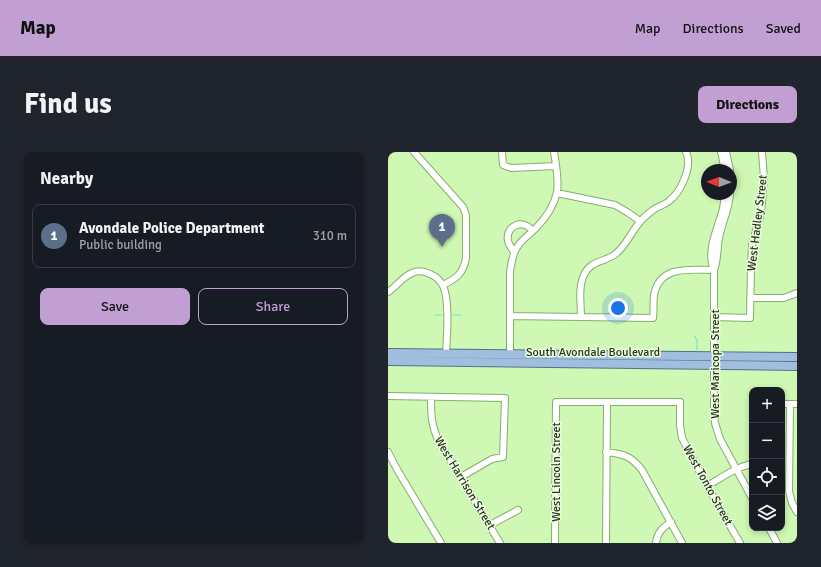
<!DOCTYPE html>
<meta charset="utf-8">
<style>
body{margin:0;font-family:Signika,sans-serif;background:#20242c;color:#f1f3f6}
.controls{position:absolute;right:12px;bottom:12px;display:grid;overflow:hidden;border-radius:8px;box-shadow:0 2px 6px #0003}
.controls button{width:36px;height:36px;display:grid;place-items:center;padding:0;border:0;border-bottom:1px solid #363941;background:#171b24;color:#f1f3f6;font:20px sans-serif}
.compass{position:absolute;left:313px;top:12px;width:36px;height:36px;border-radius:50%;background:#171b24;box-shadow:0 2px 6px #0003;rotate:271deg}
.you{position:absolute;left:230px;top:156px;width:14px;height:14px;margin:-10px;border:3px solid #fff;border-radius:50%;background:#1a73e8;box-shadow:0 0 0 6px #1a73e833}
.badge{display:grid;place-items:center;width:26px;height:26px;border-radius:50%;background:#c19fd3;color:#fff;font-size:13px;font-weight:700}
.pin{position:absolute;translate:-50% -33px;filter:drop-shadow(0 1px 2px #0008)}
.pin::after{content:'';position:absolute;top:21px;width:14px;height:12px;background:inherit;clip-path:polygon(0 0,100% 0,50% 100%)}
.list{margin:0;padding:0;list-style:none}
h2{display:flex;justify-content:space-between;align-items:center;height:52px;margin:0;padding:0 16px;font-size:17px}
h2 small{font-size:13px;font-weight:400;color:#9ea1a6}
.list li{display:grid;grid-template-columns:26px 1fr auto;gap:12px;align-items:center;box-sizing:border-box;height:64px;margin:0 8px 8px;padding:0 8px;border:1px solid #363941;border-radius:8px}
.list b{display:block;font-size:15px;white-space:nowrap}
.list p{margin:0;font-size:13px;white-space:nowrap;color:#9ea1a6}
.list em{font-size:13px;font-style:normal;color:#9ea1a6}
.actions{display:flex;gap:8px;padding:12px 16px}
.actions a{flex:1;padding:9px 0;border:1px solid #c19fd3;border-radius:8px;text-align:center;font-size:14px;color:#c19fd3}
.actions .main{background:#c19fd3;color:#111}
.icon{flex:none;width:22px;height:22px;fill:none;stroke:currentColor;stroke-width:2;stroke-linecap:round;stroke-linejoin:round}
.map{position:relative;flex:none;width:409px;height:391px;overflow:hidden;border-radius:8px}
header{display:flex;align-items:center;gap:24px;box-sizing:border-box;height:56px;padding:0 20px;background:#c19fd3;color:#111}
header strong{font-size:19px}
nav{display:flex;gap:22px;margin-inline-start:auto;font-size:14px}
.intro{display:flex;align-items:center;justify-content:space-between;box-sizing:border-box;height:96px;padding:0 24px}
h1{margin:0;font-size:28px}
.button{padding:10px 18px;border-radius:8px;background:#c19fd3;color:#111;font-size:14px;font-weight:700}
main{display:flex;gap:24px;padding:0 24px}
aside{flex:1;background:#171b24;border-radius:8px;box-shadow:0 2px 6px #0003}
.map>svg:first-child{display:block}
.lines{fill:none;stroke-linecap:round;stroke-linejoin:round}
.stream{stroke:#61e4e2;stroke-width:1}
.minor-casing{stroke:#86ae6c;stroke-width:8}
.major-casing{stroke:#4d728d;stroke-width:10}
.minor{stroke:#fff;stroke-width:6}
.major{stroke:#a1bedf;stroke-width:8}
.labels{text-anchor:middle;stroke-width:3;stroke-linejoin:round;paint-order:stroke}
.street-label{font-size:12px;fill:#27371c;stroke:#ebfce1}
</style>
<header>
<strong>Map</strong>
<nav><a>Map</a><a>Directions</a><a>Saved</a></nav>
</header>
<div class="intro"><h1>Find us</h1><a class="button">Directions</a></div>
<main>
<aside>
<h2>Nearby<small></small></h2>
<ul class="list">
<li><span class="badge" style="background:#5c6f8a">1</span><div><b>Avondale Police Department</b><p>Public building</p></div><em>310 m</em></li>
</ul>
<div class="actions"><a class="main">Save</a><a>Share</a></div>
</aside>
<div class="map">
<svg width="409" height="391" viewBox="0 0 409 391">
<rect width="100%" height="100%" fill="#cef8b3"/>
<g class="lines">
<!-- stream -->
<path class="stream" d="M47,163h6
M65,163h8
M307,184l2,5v9"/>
<!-- minor casing -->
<g class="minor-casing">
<path id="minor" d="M26,0l49,55 3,8v43c-3,16 -9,20 -23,27
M114,0l1,13 8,3 45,-2
M333,0l4,18
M338,0l4,18
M169,41l58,12 12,7 13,9
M342,42c-1,15 -8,29 -11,44 -2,11 -1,22 -5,32v145l1,8 5,16 32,59
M126,100c-2,-3 -5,-7 -6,-11 -2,-11 7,-19 17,-16 3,1 6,4 8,6
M326,118c-8,-18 3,-40 8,-58 2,-6 2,-12 3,-18
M0,140c8,-5 14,-15 24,-19 6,-3 12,-2 18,1 5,2 10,6 13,12 7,14 4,50 3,67
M362,146h34l13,-5
M122,164l143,2c1,-8 0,-16 1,-23 6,-31 37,-25 60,-25
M193,165c0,-13 -3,-30 3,-42 7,-15 18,-12 30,-20 11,-7 17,-23 26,-33 3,-4 9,-9 13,-12 5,-4 12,-5 16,-9 12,-9 24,-35 17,-49
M326,165l36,1 1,-51 1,-22 9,-32 3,-35 -2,-26
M122,202v-82c1,-7 2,-14 5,-21 4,-10 13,-15 20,-22 11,-11 19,-22 22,-37 2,-13 -1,-27 -3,-40
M0,244l117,2 -2,59 -11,2 -31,18
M43,245c0,18 0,26 7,43l62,103
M394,252h15
M402,252l-1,87 3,12 5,9
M0,300l10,19 43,72
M218,300c18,2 25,4 36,18l40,73
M319,334c14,-8 29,-19 45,-22
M102,373l28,-15
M381,376l8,15
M167,391l1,-141h124v23l2,13 25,48 33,57
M218,391l1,-141
M268,391c1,-10 6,-15 15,-21"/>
</g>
<!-- major casing -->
<g class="major-casing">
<path id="major" d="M0,201l409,4
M0,209l409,5"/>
</g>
<!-- minor -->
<use href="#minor" class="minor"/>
<!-- major -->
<use href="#major" class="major"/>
</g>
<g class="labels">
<!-- street labels -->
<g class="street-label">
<text transform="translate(369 71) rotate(-83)" y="4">West Hadley Street</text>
<text x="205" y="204">South Avondale Boulevard</text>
<text transform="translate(327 212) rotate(-90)" y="4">West Maricopa Street</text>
<text transform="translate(168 320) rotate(-90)" y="4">West Lincoln Street</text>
<text transform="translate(77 331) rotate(59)" y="4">West Harrison Street</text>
<text transform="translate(320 333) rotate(61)" y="4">West Tonto Street</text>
</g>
</g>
</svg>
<div class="controls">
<button>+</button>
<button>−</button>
<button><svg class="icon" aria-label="locate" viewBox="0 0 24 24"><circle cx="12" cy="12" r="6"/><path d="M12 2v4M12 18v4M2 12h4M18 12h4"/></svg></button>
<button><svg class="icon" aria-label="layers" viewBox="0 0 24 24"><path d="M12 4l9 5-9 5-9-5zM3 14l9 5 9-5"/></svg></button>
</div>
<svg class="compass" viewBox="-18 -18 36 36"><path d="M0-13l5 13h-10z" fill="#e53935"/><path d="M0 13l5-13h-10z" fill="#9ea1a6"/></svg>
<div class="you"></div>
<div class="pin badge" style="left:54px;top:95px;background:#5c6f8a">1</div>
</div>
</main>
